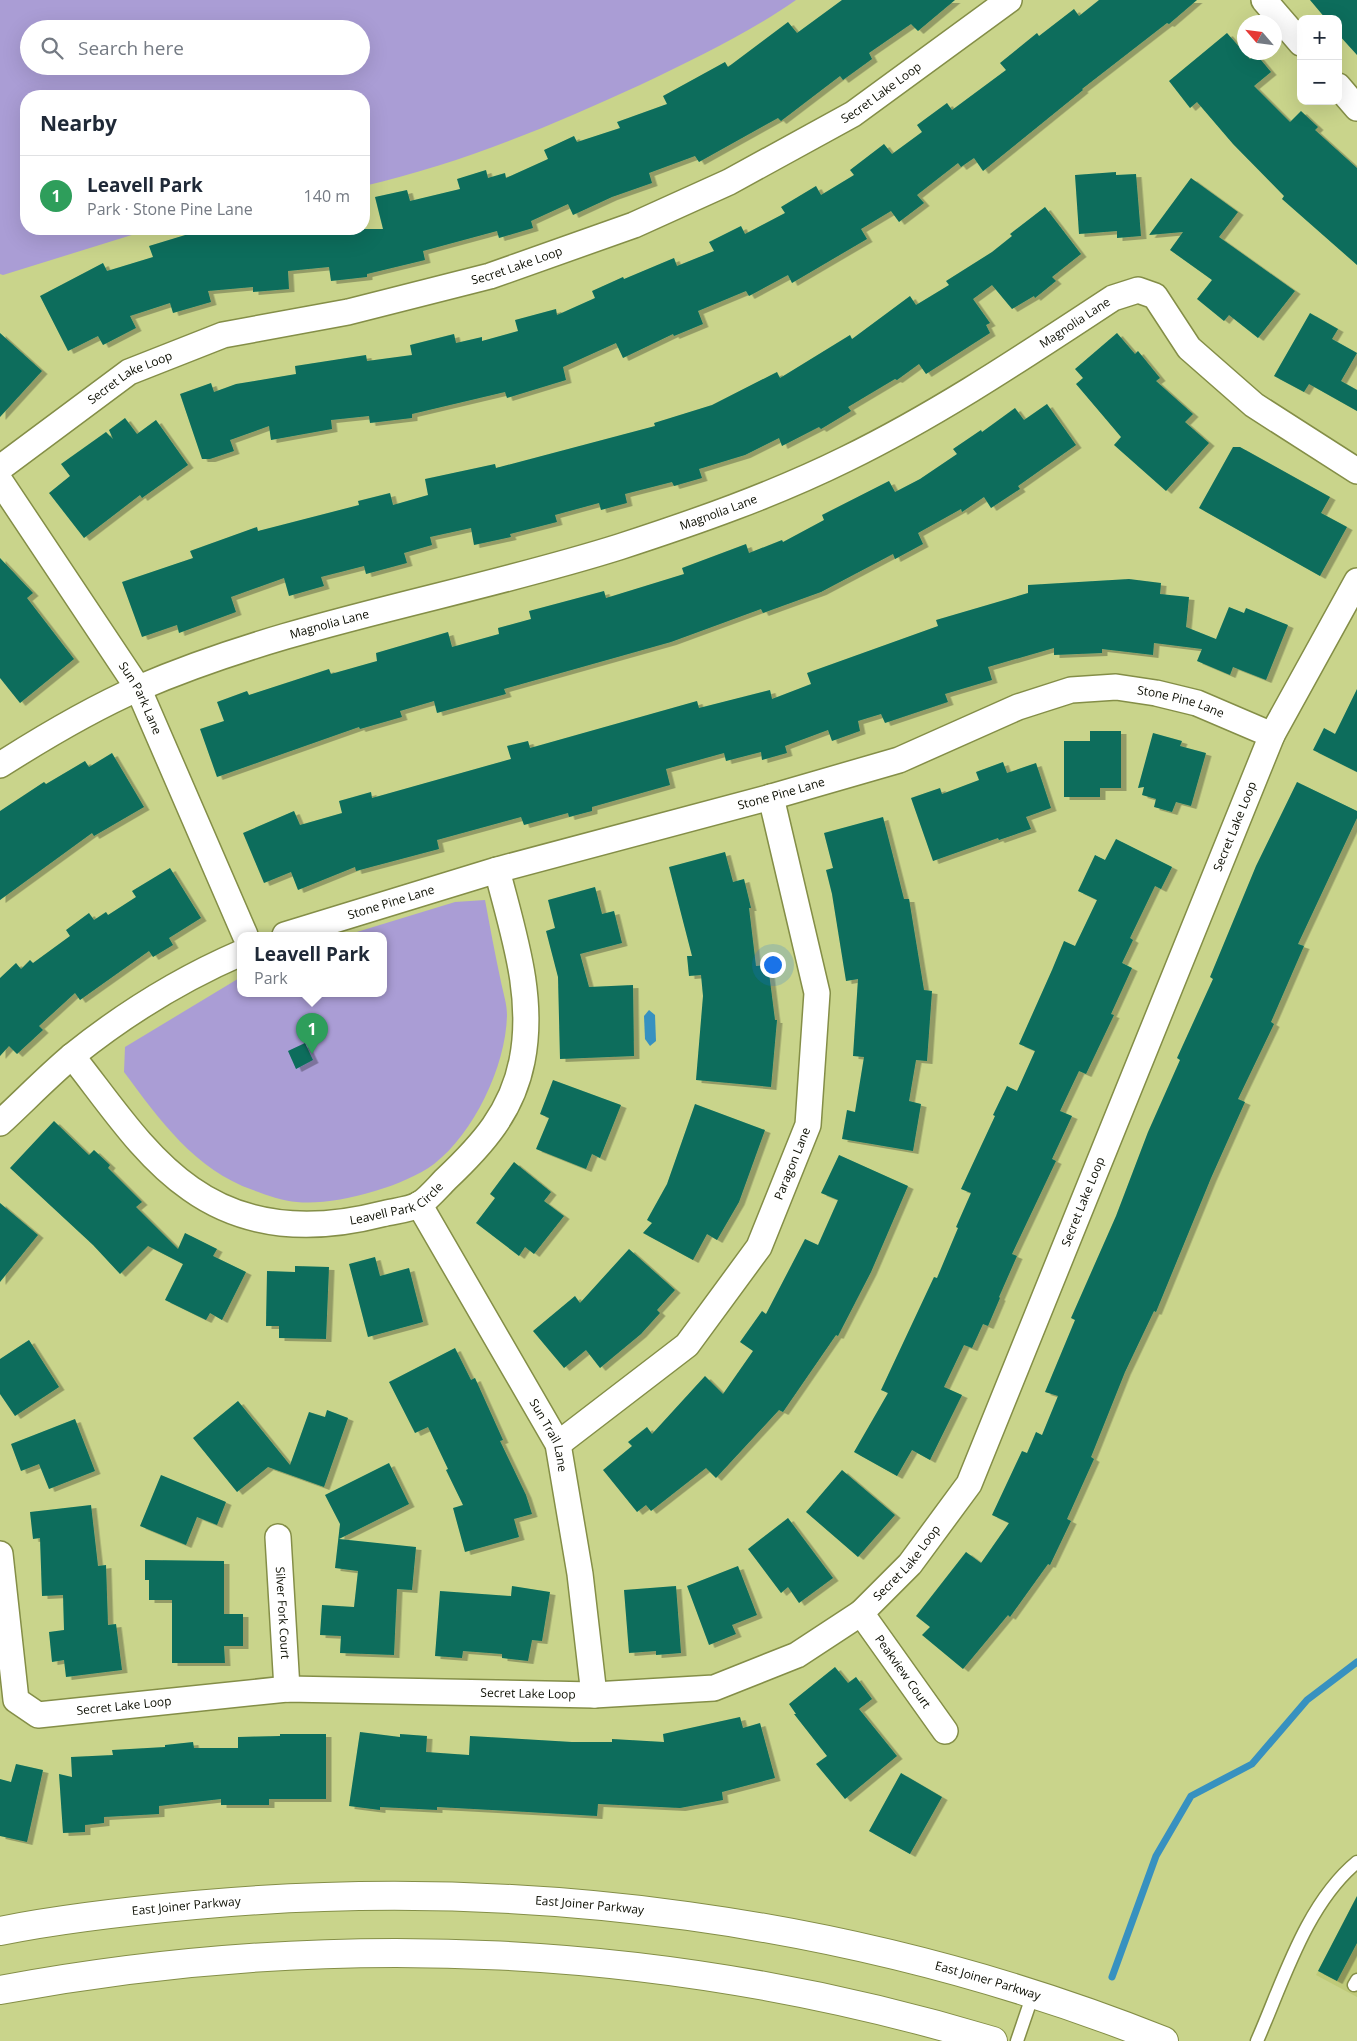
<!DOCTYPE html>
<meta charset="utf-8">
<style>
body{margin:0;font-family:"Open Sans",sans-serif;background:#f2f2f3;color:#1f2937}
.controls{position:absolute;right:15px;top:15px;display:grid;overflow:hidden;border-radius:10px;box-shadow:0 5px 20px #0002}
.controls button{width:45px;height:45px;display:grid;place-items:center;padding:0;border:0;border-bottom:1px solid #e0e1e3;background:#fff;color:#1f2937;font:25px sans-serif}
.compass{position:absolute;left:1237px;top:15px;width:45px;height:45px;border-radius:50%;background:#fff;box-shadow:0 5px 20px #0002;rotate:298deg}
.you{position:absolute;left:772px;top:964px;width:18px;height:18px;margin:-12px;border:4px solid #fff;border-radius:50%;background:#1a73e8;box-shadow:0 0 0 8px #1a73e833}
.badge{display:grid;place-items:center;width:32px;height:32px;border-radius:50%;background:#111827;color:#fff;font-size:16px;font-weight:700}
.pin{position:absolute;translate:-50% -41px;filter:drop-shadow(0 1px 2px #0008)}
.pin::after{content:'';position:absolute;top:26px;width:18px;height:15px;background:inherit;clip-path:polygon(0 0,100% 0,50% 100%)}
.popup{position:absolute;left:237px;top:932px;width:150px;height:65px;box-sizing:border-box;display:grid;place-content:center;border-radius:10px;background:#fff;filter:drop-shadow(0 1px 4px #0005);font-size:16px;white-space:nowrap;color:#747a83}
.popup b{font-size:19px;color:#1f2937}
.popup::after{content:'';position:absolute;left:50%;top:100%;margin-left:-10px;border:10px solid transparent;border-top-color:#fff}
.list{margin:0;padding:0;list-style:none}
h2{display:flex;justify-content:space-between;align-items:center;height:65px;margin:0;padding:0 20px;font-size:21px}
h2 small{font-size:16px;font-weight:400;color:#747a83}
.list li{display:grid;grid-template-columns:32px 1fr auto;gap:15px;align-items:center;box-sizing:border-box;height:80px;padding:0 20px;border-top:1px solid #e0e1e3}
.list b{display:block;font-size:19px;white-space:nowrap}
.list p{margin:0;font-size:16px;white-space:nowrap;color:#747a83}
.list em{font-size:16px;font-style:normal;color:#747a83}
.icon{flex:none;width:28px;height:28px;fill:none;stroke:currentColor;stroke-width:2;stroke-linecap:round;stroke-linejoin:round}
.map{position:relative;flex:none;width:1357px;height:2041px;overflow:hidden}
.search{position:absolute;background:#fff;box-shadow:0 5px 20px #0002;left:20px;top:20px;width:350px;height:55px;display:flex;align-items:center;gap:12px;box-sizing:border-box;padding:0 18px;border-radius:28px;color:#747a83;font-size:19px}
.panel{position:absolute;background:#fff;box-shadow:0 5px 20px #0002;left:20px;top:90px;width:350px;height:145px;border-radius:20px}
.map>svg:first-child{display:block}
.built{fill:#bfca79}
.green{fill:#aa9dd5;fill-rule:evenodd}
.water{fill:#3791c0}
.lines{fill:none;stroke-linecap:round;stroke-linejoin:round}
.stream{stroke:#3791c0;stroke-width:7}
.building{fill:#096d5b;filter:url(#shadow)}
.service-casing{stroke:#848e47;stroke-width:15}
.minor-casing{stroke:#848e47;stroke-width:28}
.secondary-casing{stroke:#848e47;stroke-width:30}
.service{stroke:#fff;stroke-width:12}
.minor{stroke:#fff;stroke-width:25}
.secondary{stroke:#fff;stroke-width:28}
.labels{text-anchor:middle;stroke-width:4;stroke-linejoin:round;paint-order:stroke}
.street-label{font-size:12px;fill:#0b0d00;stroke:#d6e198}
</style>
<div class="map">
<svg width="1357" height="2041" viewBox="0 0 1357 2041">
<defs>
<filter id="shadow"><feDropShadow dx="5.5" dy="3" stdDeviation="0" flood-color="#0004"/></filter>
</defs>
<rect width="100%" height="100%" fill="#c9d48b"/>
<!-- built -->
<path class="built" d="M1356,1897h1v100l-41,-22z"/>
<!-- green -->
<path class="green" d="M0,0h796c-49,34 -102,59 -156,85 -89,41 -180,79 -276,101v-90h-338v133h125l-148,46 -3,-1zM29,29h332v37h-332z
M485,900c5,27 10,54 16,82 2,10 6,22 6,33 -1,51 -33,118 -73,149 -31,23 -99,42 -137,38 -14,-1 -31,-7 -44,-12 -58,-20 -94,-71 -129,-118l1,-25 116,-70v16h142v-58h-36l108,-33z"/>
<!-- water -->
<path class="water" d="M649,1010l6,5 1,26 -6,5 -5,-7 -1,-23z"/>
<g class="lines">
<!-- stream -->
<path class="stream" d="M1112,1977l44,-121 35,-60 61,-32 55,-64 50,-38"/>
</g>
<!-- building -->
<path class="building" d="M842,0h113l-37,31 -7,-7 -42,29 3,6 -29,21 -3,-4 -59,45 -3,-3 -79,44 -4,-6 -46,17 3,10 -40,14 -39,18 -5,-11 -37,17 2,7 -34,10 -2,-7 -74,20 2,9 -58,14v3l-36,4 -2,-14 -41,4 1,18 -36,3v-5l-45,4 3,11 -38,11 -3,-10 -40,13 6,12 -33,17 -5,-9 -30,15 -28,-55 63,-33 4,8 46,-14 -4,-11 56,-17h178l-8,-32 32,-7 3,11 50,-12 -3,-10 29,-9 2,8 17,-5 1,5 42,-19 -4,-9 30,-14 3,6 43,-14 -3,-6 50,-18 -4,-8 62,-34 3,5 60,-45 9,11z
M1099,0h98l-28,24 -2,-1 -85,66 1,1 -100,81 -9,-13 -13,9 -3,-4 -41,32 7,8 -25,19 -8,-11 -30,18 6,10 -75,44 -4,-8 -39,21 -3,-5 -48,20 5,13 -29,12 -1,-2 -50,24 -7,-15 -53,24 3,13 -59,18 -2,-6 -93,22v4l-42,5 -1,-7 -38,4 1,9 -61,11 -2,-14 -39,14 4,11 -24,8h-8l-22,-65 31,-11 3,9 22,-8 60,-10 -1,-8 71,-11 1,6 45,-6 -2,-10 44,-11 2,9 26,-6v4l36,-10 -3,-11 41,-11 1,6 38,-17 -3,-7 31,-14 1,2 50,-21 3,8 37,-15 -5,-9 32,-16 4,8 40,-21 -4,-6 35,-21 5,9 33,-20 -4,-5 34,-26 8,10 30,-22 -5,-7 30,-22 5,7 54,-40 -6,-7 37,-30 2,3 35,-27 5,7z
M1310,0h47v55l-19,-21v-15h-12z
M1227,33l23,26 6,-5 15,18 -17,14 36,36 11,-11 17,16 -3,3 42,38v97l-75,-66 2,-3 -51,-52 -36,-42 -7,6 -21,-27z
M1116,172v3l20,-1 5,62 -24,2v-7l-38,3 -4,-59z
M1191,178l47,34 -19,25 76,54 -37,47 -29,-23 -5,6 -27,-22 15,-19 -42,-30 13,-18 -34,3z
M1045,207l36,47 -29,23 4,4 -21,17 -1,-2 -22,13 -20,-24 -19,14 17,24 -4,2 4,8 -64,41 -7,-10 -22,16 -2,-1 -47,28 3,4 -30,18 -2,-2 -37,19 -3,-8 -34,17 -46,14 3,9 -28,8 -2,-4 -47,12 2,9 -26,7 -2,-7 -44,12 2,7 -47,12 1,3 -37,8 -3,-17 -41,9 2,8 -28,8 3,10 -41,11 -2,-8 -43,11 3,9 -35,10 -5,-18 -53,19 5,15 -57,21 -2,-8 -35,12 -20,-55 71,-24 -3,-7 67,-24 1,4 101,-26 -1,-4 32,-8 3,12 35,-10 -3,-16 70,-15 1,4 159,-42 -1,-3 58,-18 65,-33 3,6 70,-43 2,4 58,-43 6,9 33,-20 -3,-4 46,-29 20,-16 -2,-2z
M1310,313l28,16 -6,10 25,14 -16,28 16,9v21l-48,-27 -5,8 -30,-16z
M0,333l42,38 -42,46z
M1117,333l18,21 3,-3 22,27 -4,3 37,33 -8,8 24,21 -43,48 -52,-46 7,-8 -45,-53 7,-6 -8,-9z
M1047,404l29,41 -58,41 2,3 -29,19 -7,-11 -22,15 -1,-3 -43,24 5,11 -28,15 -2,-5 -72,38 -58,21 -2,-4 -90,33 -167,47 2,5 -69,19 -3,-12 -34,10 2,6 -42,12 -1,-2 -142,50 -17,-48 24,-8 -7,-19 30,-11 2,4 80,-26 2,5 46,-13 -1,-8 72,-21 4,15 47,-13 -1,-6 33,-9 -2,-8 75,-20 2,7 78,-24 -2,-6 64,-24 3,9 33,-13 1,2 41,-22 -2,-5 67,-34 6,11 25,-13 37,-25 -4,-5 28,-19 1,2 33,-24 9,12z
M125,418l12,16 19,-14 32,45 -46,33 -2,-3 -56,43 -35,-45 21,-17 -9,-12 45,-32 7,7 -4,-9z
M1233,447h7l90,50 -9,16 26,14 -27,49 -121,-68z
M0,558l33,35 -6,5 47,61 -54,44 -20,-25z
M1129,579l32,4 -1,11 29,3 -3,30 30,12 13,-32 15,6 2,-5 42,17 -22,55 -33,-13 -3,8 -33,-14 5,-12 -48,-6 -1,12 -51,-6v4l-48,2v-7l-66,19 4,13 -47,14 3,8 -63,21 -4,-9 -23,7 2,10 -28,10 -4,-11 -43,16 2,7 -25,7 -1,-8 -35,9 -2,-8 -58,16 4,16 -78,22v4l-23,6 -1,-4 -44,12 -3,-8 -84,23 2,9 -83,22 -1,-4 -57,23 -7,-18 -27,11 -21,-50 51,-22 6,14 42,-12 -3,-12 32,-9 1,6 139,-39 -4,-13 21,-5 2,7 167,-47 2,7 71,-18 2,9 39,-15 -4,-11 131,-47 -2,-6 92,-27v-8z
M1357,689v83l-44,-22 11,-22 11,6z
M1090,731h31v57h-21v9h-36v-56h26z
M1153,733l29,8 -2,5 26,7 -15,53 -15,-4 -4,10 -18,-5 2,-8 -14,-4 2,-8 -6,1z
M112,753l32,54 -50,29 -2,-3 -92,67v-89l44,-29 2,2 39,-23 4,6z
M1003,762l4,11 29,-10 15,45 -25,9 5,12 -32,11 -1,-2 -65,23 -22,-63 29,-10 2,6 37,-14 -3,-8z
M1297,782l60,29v7l-59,126 6,2 -33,76 3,2 -36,75 7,3 -34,76 -55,134 -2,-1 -29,61 -34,85 3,2 -27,60 4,2 -21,44 -2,-1 -38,53 -2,-2 -45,54 -41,-34 8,-8 -14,-11 50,-64 15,11 28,-40 -17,-8 30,-64 5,2 9,-21 6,3 16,-39 -13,-4 30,-72 -4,-2 45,-102 32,-84 32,-72 -3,-2 36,-79 -3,-2 46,-111z
M883,817l21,82h5l15,91 8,1 -5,70 -11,-1 -7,41 12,3 -8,47 -71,-12 5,-29 8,2 9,-55 -11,-1 5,-77 -12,2 -14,-87 -6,-24 7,-2 -9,-35z
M1116,839l56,28 -11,22 -6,-3 -25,52 3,2 -11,23 10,5 -21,46 3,1 -28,59 -7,-3 -19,40 12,5 -20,43 4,2 -44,93 5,2 -18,41 1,1 -12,28 -5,-2 -11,24 -8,-3 -20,42 18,8 -32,65 -18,-10 -15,26 -43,-24 34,-59 -7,-3 53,-113 3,1 21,-50 -2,-1 15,-34 -10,-4 34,-73 -2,-1 14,-29 10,5 18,-40 -16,-7 33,-74 12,-29 11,5 22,-46 -19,-9 17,-36 10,5z
M725,852l8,30 11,-3 7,29h-2l7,58 12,-1 7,55h2l-6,67 -75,-7 7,-84 -2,-21 -12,1 -2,-20h5l-23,-89z
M170,868l31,50 -32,20 4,7 -20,12 -4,-6 -69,49 -5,-7 -36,33 4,4 -26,24 -8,-8 -9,10v-78l16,-15 5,6 9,-9 3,3 37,-27 -4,-6 23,-17 5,7 12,-8 2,3 28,-18 -4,-6z
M595,887l7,27 12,-3 8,32 -42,11 9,33 44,-2 1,71 -74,3 -2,-82 -12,-46 9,-3 -7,-28z
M305,1043l8,17 -17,9 -8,-18z
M553,1080l68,25 -21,53 -8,-4 -6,15 -50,-20 13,-31 -9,-4z
M695,1104l70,26 -26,72 -22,38 -10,-6 -14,26 -50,-27 9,-10 -5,-3 20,-36z
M54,1121l35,34 5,-5 16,15 -2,3 34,34 -6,5 42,42 7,-16 32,16 -4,7 33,16 -24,48 -12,-7 -4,7 -41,-20 18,-36 -35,-18 -28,28 -27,-29 -83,-77z
M839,1155l69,31 -37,86 -33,64 -2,-1 -53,77 -4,-2 -63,68 -10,-10 -55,43 -5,-6 -9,7 -34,-42 29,-24 -4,-4 19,-15 5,7 53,-58 18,18 30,-43 -13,-9 22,-31 4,3 39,-75 13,6 20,-45 -17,-7z
M514,1162l37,30 -7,9 20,15 -30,38 -9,-7 -6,9 -43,-33 19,-25 -5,-4z
M0,1203l38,32 -38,47z
M629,1249l46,41 -18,20 3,3 -19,21 -41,34 -14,-18 -22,18 -31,-37 42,-35 5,7z
M375,1257l5,19 29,-8 14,54 -55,15 -19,-73z
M295,1266l34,1 -3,72 -47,-1v-12h-13l1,-55 28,1z
M29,1340l30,47 -44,29 -15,-22v-35z
M455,1348l16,32 4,-2 9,20 19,42 -3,1 26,54 6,19 -18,5 5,18 -54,15 -12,-44 10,-3 -17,-35 2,-1 -20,-42 -13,6 -26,-51z
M238,1401l52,64 19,-53 16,5 2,-7 21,8 -24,69 -56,-20 -31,25 -44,-54z
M75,1419l20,52 -46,18 -10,-25 -18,7 -10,-27z
M389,1463l20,41 -70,35 77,8 -4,43 -15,-1 -3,66 -54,-2 1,-17 -21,-1 2,-30 32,2 4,-36 -23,-3 5,-44 -15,-29z
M842,1470l53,45 -37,42 -52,-45z
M161,1475l65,27 -9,23 -20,-8 -11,28 -46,-19z
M91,1505l7,61 8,-1 2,60 8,-1 6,46 -56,7 -2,-17 -12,2 -3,-30 15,-2 -1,-35 -21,1 -2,-58 -7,1 -3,-27z
M788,1518l45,60 -34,25 -11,-16 -7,6 -33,-44z
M145,1560l79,1v53h19v32h-19l1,17h-53v-63h-23v-20h-4z
M738,1566l19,49 -25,10 4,9 -27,11 -22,-59z
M512,1586l38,6 -8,49 -10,-1 -4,21 -26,-3v-4l-39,-3 -1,7 -27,-2 5,-65 71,5z
M676,1586l5,67 -25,2v-4l-27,2 -5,-63z
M835,1667l13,16 8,-6 16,22 -13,10 38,47 -52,43 -29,-35 11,-8 -33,-42h2l-7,-10z
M740,1717l3,11 17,-5 15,55 -53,14 1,8 -43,8 -82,-4 -1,12 -160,-9v3l-57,-3v3l-31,-4 11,-74 40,5v-3l27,2 -1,16 43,3 1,-19 102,6h40v-3l52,3 -1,-8z
M280,1734h46v65h-57v6h-48v-6l-62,7v8l-55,3v6l-19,2v7l-22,1 -4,-59 13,3 -1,-20 42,-2 -1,-5 53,-3v-2l28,-3 1,6h44v-11l42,-1z
M16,1764l27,6 -16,72 -27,-6v-57l11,3z
M901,1773l41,24 -32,57 -41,-23z
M1357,1896v47l-20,38 -19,-10z"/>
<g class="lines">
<!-- service casing -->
<g class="service-casing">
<path id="service" d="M1354,1985l3,-5
M1017,2041l16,-47
M1257,2041c26,-59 49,-137 100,-179"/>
</g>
<!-- minor casing -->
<g class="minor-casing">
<g id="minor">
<path d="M1264,0l37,43"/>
<path d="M1338,86l19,22"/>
<path id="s1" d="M0,468l129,-96 94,-37 125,-23 142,-36 144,-51 95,-43 124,-68 156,-114"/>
<path id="s2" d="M0,481l138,207 107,247"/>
<path id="s3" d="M0,765c44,-28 91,-56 139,-77 153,-66 321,-91 480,-141 77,-25 154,-52 227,-88 94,-46 180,-104 267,-161l25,-8 17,6 34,52 65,57 103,66"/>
<path id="s4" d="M285,935l212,-65 274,-73 128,-37 119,-53 53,-17 45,-3 40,6 41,10 75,32"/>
<path id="s5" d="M72,1056c36,45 71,100 119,133 58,41 125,42 191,25 11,-3 28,-4 38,-10 9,-6 18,-17 26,-25 36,-34 66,-67 76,-118 13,-65 -9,-128 -25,-191"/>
<path d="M0,1123c24,-22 47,-46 72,-67 51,-41 109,-77 169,-103"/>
<path id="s6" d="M419,1204l139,240 22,130 14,121"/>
<path id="s7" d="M558,1444l129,-99 72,-98 49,-122 9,-132 -46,-196"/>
<path id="s8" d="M278,1537l9,152"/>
<path id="s9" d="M0,1554l16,146 22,15 249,-26 307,6 120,-7 83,-33 64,-42 49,-49 59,-80 303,-749 85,-154"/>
<path id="s10" d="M861,1613l84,118"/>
</g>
</g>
<!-- secondary casing -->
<g class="secondary-casing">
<g id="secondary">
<path id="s11" d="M0,1931c64,-13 130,-20 195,-26 327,-30 664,14 969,136"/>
<path d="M0,1990c333,-62 668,-47 993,51"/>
</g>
</g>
<!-- service -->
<use href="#service" class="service"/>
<!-- minor -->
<use href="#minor" class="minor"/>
<!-- secondary -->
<use href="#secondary" class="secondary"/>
</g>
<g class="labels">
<!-- street labels -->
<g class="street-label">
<text dy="4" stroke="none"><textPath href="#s1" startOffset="969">Secret Lake Loop</textPath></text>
<text dy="4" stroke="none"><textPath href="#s1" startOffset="564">Secret Lake Loop</textPath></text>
<text dy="4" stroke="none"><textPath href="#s3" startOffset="1170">Magnolia Lane</textPath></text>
<text dy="4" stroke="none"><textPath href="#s1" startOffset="159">Secret Lake Loop</textPath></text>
<text dy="4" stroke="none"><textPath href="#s3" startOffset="765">Magnolia Lane</textPath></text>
<text dy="4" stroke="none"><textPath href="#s3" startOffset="360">Magnolia Lane</textPath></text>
<text dy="4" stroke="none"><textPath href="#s2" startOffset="259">Sun Park Lane</textPath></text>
<text dy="4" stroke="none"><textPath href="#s4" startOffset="936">Stone Pine Lane</textPath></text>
<text dy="4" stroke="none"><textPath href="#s4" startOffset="516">Stone Pine Lane</textPath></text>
<text dy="4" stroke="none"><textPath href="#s9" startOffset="1895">Secret Lake Loop</textPath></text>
<text dy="4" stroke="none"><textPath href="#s4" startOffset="111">Stone Pine Lane</textPath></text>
<text dy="4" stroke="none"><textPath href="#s7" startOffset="374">Paragon Lane</textPath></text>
<text dy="4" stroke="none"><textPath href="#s5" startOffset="396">Leavell Park Circle</textPath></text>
<text dy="4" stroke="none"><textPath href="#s9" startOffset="1490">Secret Lake Loop</textPath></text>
<text dy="4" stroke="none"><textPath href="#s6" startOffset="266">Sun Trail Lane</textPath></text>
<text dy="4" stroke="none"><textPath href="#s9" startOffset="1085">Secret Lake Loop</textPath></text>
<text dy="4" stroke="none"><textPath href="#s8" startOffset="76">Silver Fork Court</textPath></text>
<text dy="4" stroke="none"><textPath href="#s10" startOffset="72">Peakview Court</textPath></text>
<text dy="4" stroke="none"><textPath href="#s9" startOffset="665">Secret Lake Loop</textPath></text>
<text dy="4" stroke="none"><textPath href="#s9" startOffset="260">Secret Lake Loop</textPath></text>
<text dy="4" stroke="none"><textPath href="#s11" startOffset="188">East Joiner Parkway</textPath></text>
<text dy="4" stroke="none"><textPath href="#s11" startOffset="592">East Joiner Parkway</textPath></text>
<text dy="4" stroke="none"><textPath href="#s11" startOffset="998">East Joiner Parkway</textPath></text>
</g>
</g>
</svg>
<div class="controls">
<button>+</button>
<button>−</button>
</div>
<svg class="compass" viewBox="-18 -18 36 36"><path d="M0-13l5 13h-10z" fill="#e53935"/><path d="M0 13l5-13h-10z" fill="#747a83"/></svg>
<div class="you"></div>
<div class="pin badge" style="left:312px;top:1054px;background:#2e9e5b">1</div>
<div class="popup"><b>Leavell Park</b>Park</div>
<div class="search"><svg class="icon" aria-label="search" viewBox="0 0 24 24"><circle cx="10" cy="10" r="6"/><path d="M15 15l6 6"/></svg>Search here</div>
<section class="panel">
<h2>Nearby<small></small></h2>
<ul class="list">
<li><span class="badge" style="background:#2e9e5b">1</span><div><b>Leavell Park</b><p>Park · Stone Pine Lane</p></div><em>140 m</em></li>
</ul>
</section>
</div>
